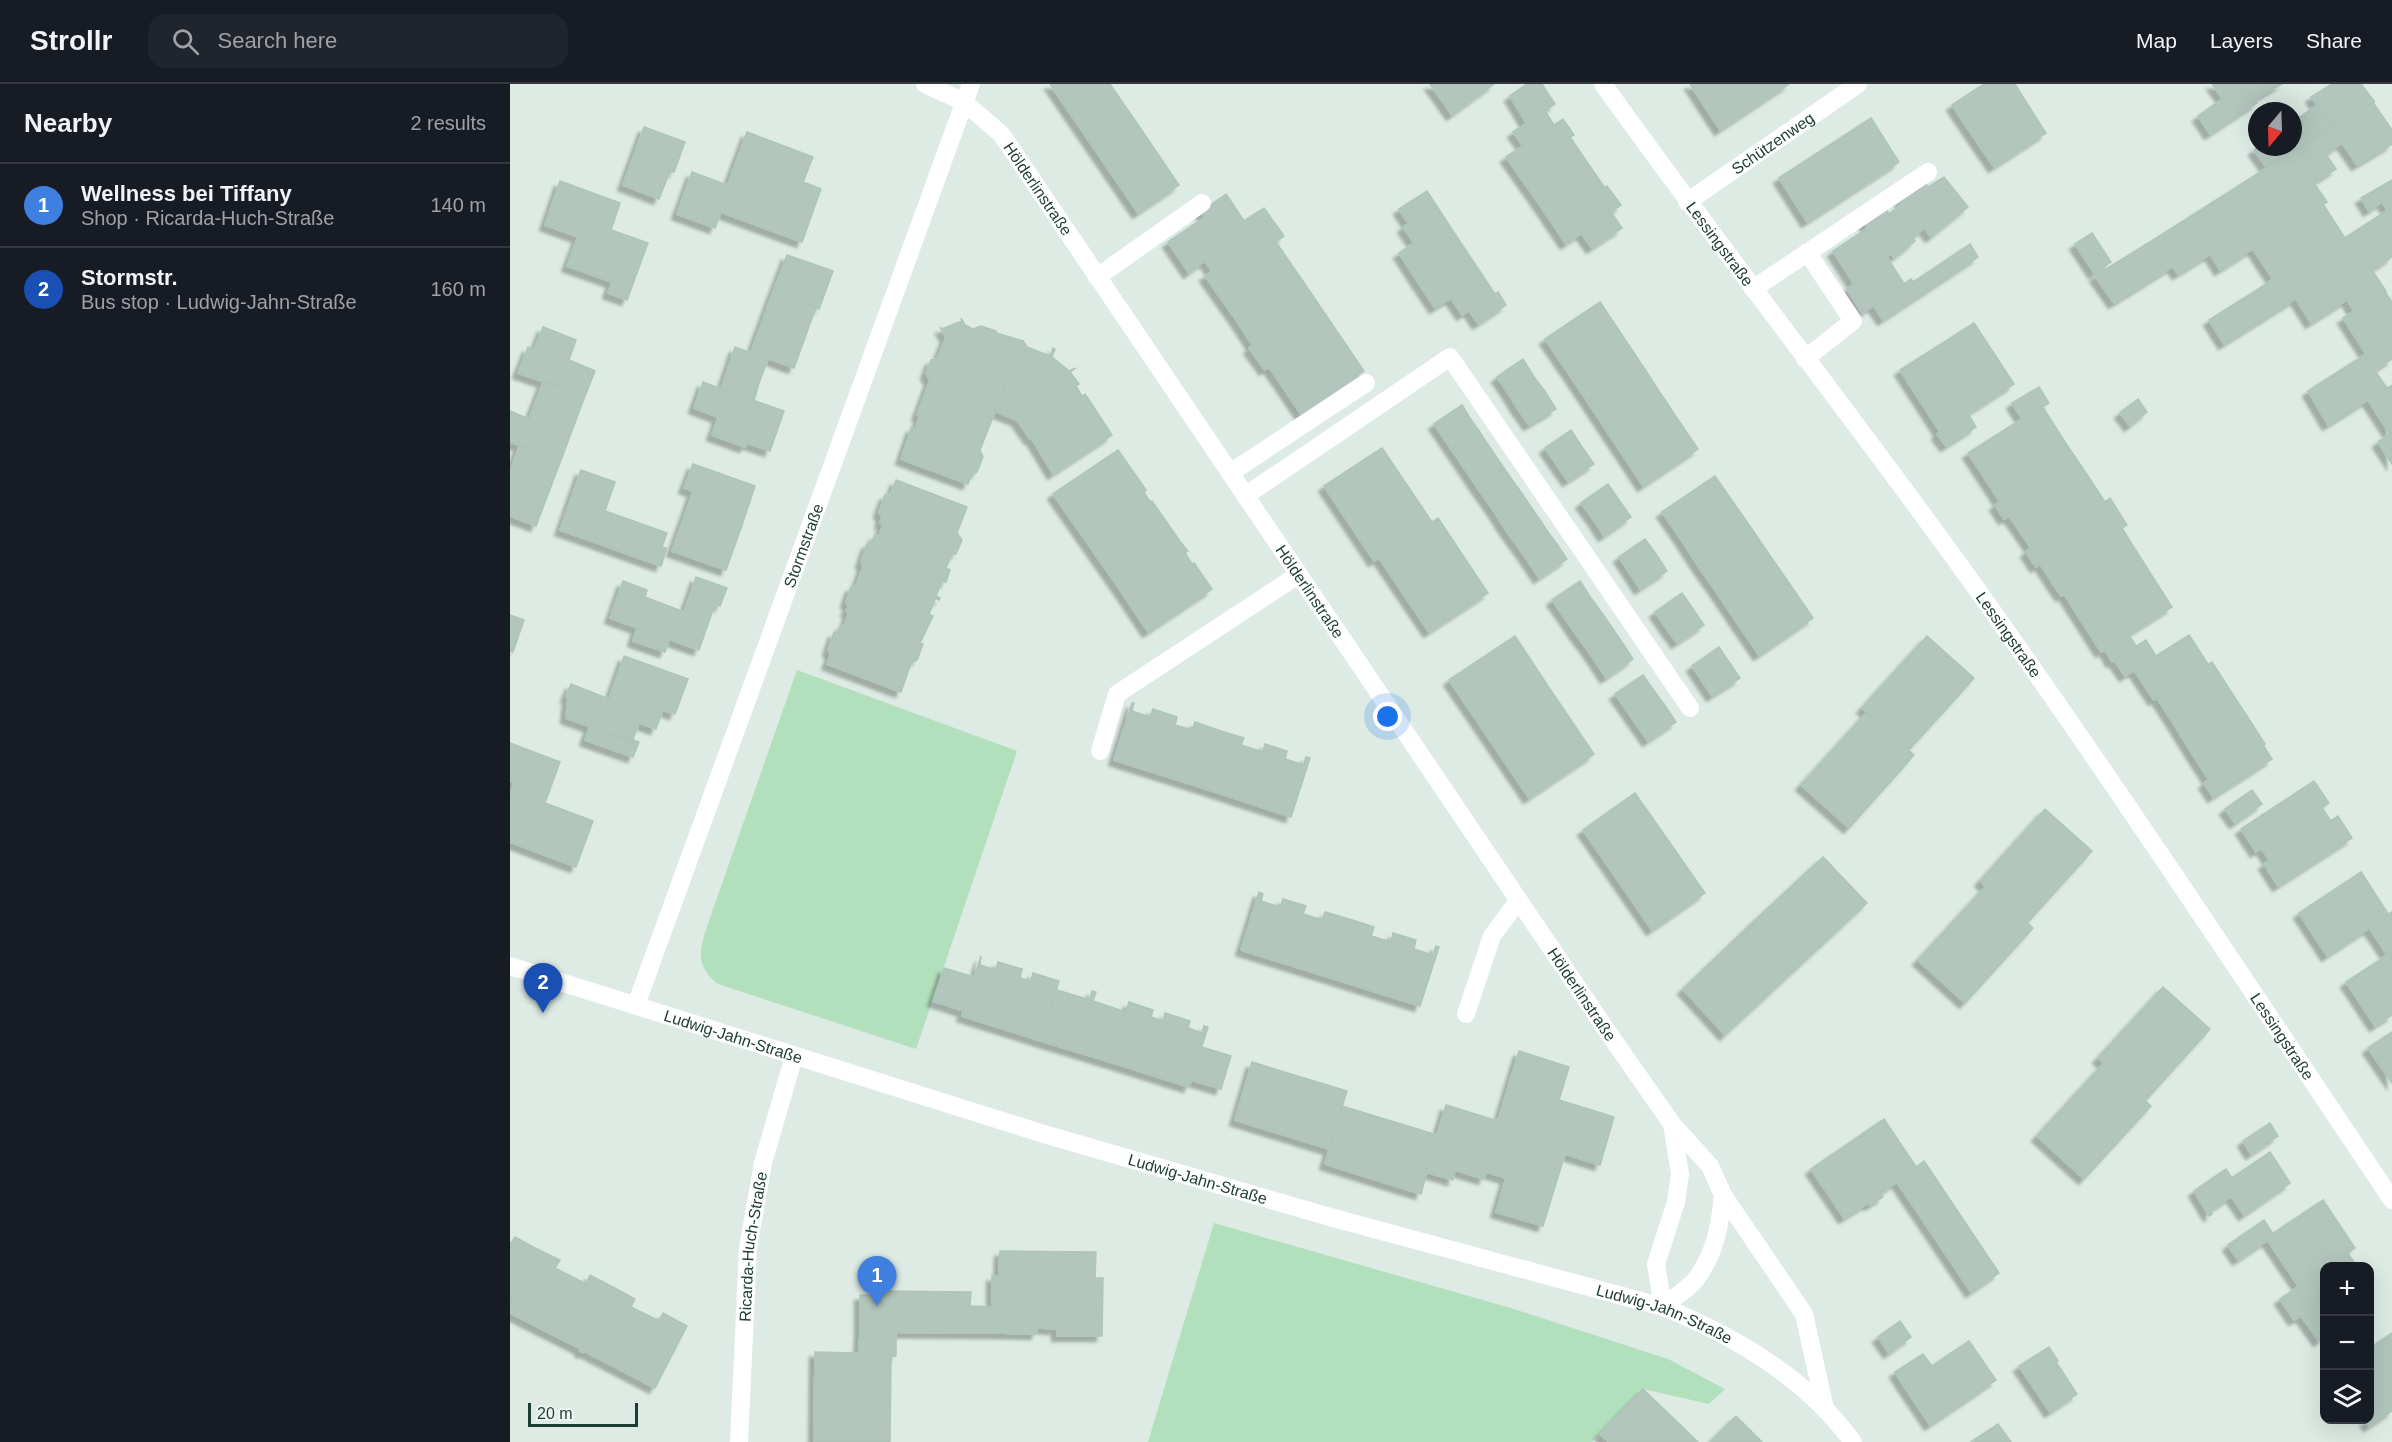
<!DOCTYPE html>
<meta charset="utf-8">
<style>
body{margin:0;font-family:Arial,sans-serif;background:#20242c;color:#f1f3f6}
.controls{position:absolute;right:18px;bottom:18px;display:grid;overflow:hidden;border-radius:12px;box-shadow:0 6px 24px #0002}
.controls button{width:54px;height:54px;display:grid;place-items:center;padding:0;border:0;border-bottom:2px solid #363941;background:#171b24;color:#f1f3f6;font:30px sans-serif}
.compass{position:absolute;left:1738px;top:18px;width:54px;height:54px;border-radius:50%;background:#171b24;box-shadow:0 6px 24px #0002;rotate:199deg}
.scale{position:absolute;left:18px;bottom:15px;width:110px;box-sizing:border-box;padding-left:6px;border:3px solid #1d3c32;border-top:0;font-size:16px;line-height:21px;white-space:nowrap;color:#1d3c32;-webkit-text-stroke:4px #edf7f2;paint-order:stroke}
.you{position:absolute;left:878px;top:633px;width:21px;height:21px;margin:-15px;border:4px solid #fff;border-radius:50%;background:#1a73e8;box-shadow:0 0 0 9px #1a73e833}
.badge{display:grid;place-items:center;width:39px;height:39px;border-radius:50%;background:#2563eb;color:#fff;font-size:20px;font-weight:700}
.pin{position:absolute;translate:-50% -50px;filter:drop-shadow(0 2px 3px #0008)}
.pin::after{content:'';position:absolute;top:32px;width:21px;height:18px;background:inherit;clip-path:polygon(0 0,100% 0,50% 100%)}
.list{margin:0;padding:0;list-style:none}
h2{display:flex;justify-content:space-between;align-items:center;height:78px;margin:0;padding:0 24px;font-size:26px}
h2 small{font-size:20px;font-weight:400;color:#9ea1a6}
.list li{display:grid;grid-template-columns:39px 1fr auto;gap:18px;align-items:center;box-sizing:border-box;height:84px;padding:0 24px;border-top:2px solid #363941}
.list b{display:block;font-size:22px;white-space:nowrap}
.list p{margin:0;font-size:20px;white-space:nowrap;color:#9ea1a6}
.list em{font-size:20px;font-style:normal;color:#9ea1a6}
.icon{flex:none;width:33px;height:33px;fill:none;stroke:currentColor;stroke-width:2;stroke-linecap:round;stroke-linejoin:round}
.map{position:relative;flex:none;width:1882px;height:1358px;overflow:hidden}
header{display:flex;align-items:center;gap:36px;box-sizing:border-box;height:84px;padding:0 30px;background:#171b24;border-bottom:2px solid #363941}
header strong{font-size:28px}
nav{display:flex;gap:33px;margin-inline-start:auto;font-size:21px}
.search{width:420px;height:54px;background:#20242c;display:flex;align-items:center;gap:15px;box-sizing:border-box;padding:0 21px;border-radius:18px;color:#9ea1a6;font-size:22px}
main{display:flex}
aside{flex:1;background:#171b24}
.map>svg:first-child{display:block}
.green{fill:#b2dfbc}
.building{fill:#b2c6bd;stroke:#aec5bb;stroke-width:1.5;filter:url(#shadow)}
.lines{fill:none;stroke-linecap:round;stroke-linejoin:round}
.service{stroke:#fff;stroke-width:18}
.minor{stroke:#fff;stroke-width:18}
.tertiary{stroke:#fff;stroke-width:18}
.labels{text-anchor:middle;stroke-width:6;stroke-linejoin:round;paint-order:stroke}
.street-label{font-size:16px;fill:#1d3c32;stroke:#edf7f2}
</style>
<header>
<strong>Strollr</strong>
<div class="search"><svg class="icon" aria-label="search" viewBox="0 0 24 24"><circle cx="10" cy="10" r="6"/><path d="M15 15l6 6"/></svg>Search here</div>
<nav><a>Map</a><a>Layers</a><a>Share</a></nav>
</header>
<main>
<aside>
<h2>Nearby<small>2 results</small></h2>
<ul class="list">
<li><span class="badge" style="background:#3f7fe0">1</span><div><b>Wellness bei Tiffany</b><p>Shop · Ricarda-Huch-Straße</p></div><em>140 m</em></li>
<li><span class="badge" style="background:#1a4fb4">2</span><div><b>Stormstr.</b><p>Bus stop · Ludwig-Jahn-Straße</p></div><em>160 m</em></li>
</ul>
</aside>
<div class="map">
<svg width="1882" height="1358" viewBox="0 0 1882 1358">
<defs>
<filter id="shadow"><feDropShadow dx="-5.5" dy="5.5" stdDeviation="1.5" flood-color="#0004"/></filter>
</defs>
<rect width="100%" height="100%" fill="#ddebe4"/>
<!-- green -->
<path class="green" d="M287,586l220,81 -101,298 -198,-65c-27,-20 -16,-42 -7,-69z
M704,1139l300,86 154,50 57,30 -16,15 -66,-15 -51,53h-444z"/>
<!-- building -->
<path class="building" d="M540,0h60l22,32 -41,28z
M920,0h64l-42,31z
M1017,0h15l13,20 -29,19 -16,-27z
M1180,0h99l-69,46z
M1474,0h31l8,13 -53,35 -18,-27z
M1702,0h30v1l-20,13z
M1733,0h39l-30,17 -7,-11 -7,4 -3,-4z
M1822,0h29l13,17 -43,25 -20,-29z
M1725,6l3,4 7,-4 7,11 3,-1 2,3 -47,31 -12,-18z
M1513,13l23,36 -52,34 -24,-35z
M1864,17v3l18,26v14l-35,21 -15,-22 -16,11 10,15 -46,29 -15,-23 -12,8 -6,-9z
M1807,21l14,21 -65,41 -12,-17 3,-3h36v-25z
M1035,27l9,14 -31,21 -10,-14z
M622,32l47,69 -41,28 -47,-69z
M1361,34l28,44 -92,60 -28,-44z
M1053,35l11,16 -4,2 19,28 -52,36 -31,-44z
M134,43l41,15 -11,30 -4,-1 -11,28 -36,-14z
M237,48l66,25 -10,25 18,7 -19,53 -84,-31z
M1079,81l16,23 2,-2 14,19 -55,39 -29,-43z
M182,88l35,13 -9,26 3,1 -6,16 -38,-14z
M1747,90l6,9 12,-8 15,23 24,-15 13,19 -107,68 -10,-16 4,-2 -23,-36z
M1434,93l24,30 -37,30 -7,-9 -11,10 2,3 -21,17 -3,-4 -5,3 -22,-35 22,-13 3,5 13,-10 -2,-4 26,-16 2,3z
M1882,96v58l-48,30 -13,-21 57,-37 -6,-8 -13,9 -8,-13z
M50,97l60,22 -9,27 37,13 -21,57 -19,-7 4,-11 -45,-16 11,-29 -33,-12z
M917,107l9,14 -28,18 -9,-14z
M716,110l18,27 20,-13 20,28 -8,6 24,35 -64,43 -31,-44 7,-5 -7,-10 -16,12 -21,-31 37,-25 -4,-5z
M1813,120l22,34 -14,9 -8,-10 -55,35 -15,-23z
M926,121l29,44 -48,32 -18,-28 15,-10 -11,-16z
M1101,128l11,16 -30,20 -11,-15z
M1681,132l23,36 -36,22 -25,-34z
M1358,144l37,57 -43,28 -15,-24 7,-5 -21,-33z
M1582,149l19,29 -17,11 -19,-29z
M1813,153l21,31 -66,42 -15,-24 10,-7 -5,-7z
M1882,154v19l-20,13 14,21 -32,20 -22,-35z
M1643,156l19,27 -58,36 -19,-27z
M1460,160l8,13 -95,63 -10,-15 38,-26 2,3z
M955,165l30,45 -33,21 -11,-17 -16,10 -18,-27z
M277,171l46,16 -14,38 -46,-17z
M1822,192l15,24 -36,23 -15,-24z
M790,193l64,94 -63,43 -32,-47 -4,3 -16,-22 4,-2 -17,-26z
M1753,202l15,24 -54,34 -15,-24z
M263,208l43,15 -22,61 -43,-16z
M988,208l8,13 -28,19 -9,-14z
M1875,208l7,10v35l-26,17 -23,-36z
M1090,218l24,36 -55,36 -24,-35z
M451,234l4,7 8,4 8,-3 15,5v2l27,8 -43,109 3,7 -6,15 -6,4 -3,8 -67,-25 11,-32 3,2 5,-13 -3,-1 13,-35 -4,-6 5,-14 6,-1 9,-22 -6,-10 2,2 20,-8z
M1464,239l40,61 -74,48 -40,-62z
M33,243l33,13 -7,20 26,11 -10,25 -67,-23 10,-26 6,3z
M1882,253v22l-17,11 -11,-15z
M1114,254l18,27 -55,36 -18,-27z
M513,257l4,6 23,9 3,-8 2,1 -3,8 17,14 7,-3 -6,4 9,12 -3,2 6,10 -52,43 -13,-19 -23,-9z
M225,263l33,12 -9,24 -32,-12z
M1854,271l23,33 -59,37 -20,-34z
M1013,275l11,18 -26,16 -11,-16z
M1132,281l19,29 -55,36 -19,-29z
M217,287l32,12 -5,18 -33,-12z
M1024,293l10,13 -27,18 -9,-15z
M34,296l41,16 -24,64 -51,-18v-31l19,8z
M193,298l24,9 -9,26 -24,-9z
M1882,301v47l-2,2 -22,-34z
M1529,303l10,16 -27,16 -10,-16z
M1034,306l12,19 -27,16 -12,-17z
M217,307l57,20 -14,40 -23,-8 -2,4 -33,-12z
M575,310l27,41 -59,39 -21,-35z
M1151,310l18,27 -55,36 -18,-27z
M1628,315l9,13 -17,14 -10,-13z
M952,321l8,13 -27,19 -9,-13z
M1532,322l25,39 -74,46 -25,-38z
M1458,330l8,13 -30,19 -9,-12z
M960,334l9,13 -28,18 -8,-12z
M1169,337l19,28 -55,37 -19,-29z
M1061,346l11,17 -26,17 -11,-16z
M969,347l8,12 -27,19 -9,-13z
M1882,348v32l-14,-22z
M977,359l8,12 -27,19 -8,-12z
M10,360l41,16 -25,66 -26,-10v-44z
M1557,361l23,34 -74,47 -7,-10 -5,3 -9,-14 5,-3 -7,-11z
M1072,363l12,17 -26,17 -12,-17z
M872,364l50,74 -58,39 -50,-75z
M608,366l28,40 -2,2 6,10 2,-1 30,43 -64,43 -65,-93z
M985,371l9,13 -28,18 -8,-12z
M183,380l62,22 -14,42 -54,-19 6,-18 -9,-3z
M994,384l9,13 -27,19 -10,-14z
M71,386l34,12 -21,60 -34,-12z
M1205,392l18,26 -53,36 -18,-26z
M1580,395l15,23 5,-4 17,27 -5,3 13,21 -74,47 -21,-32 -4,3 -10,-15 5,-4 -15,-22z
M386,396l71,27 -10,26 5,7 -6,14h-4l-6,14 4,2 -4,12 -4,-1 -6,15 4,2 -1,2 -4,-2 -1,4 -74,-27 3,-9 -2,-4 6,-18 5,-2 3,-7 4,1 4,-12 -3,-1 2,-6 -3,-5 6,-17 6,-2z
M1003,397l10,14 -28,18 -9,-13z
M1098,400l11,16 -26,19 -12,-16z
M1013,411l8,12 -28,19 -8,-13z
M1109,416l12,17 -27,19 -11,-17z
M1223,418l19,27 -54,37 -18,-28z
M1021,423l9,13 -28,19 -9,-13z
M177,425l54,19 -15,42 -54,-19z
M95,427l62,22 -5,14 5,1 -6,18 -67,-24z
M928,434l50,75 -59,39 -50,-74z
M1030,436l8,12 -27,19 -9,-12z
M1242,445l19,28 -54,36 -19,-27z
M1038,448l9,12 -28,19 -8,-12z
M1135,455l11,15 -27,18 -10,-15z
M672,460l6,7 -3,2 7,11 2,-1 18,26 -64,43 -30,-45z
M1047,460l10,15 -28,19 -10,-15z
M1625,465l37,58 -71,45 -37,-58z
M1146,470l11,17 -27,18 -11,-17z
M1261,473l18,26 -54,37 -18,-27z
M350,491l74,27 -5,12 4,2 -13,27 3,1 -6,16 -6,3 -10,29 -74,-28 4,-10 -3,-4 6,-18 5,1 3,-8 2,1 5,-14 -3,-1 3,-5 -3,-4 5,-15 5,-1z
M186,493l31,11 -7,18 -5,-2 1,-3 -25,-9z
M113,497l24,9 -2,7 39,15 7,-20 25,9 -17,49 -89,-32z
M1070,497l11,17 -27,19 -12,-17z
M1279,499l24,35 -54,37 -24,-35z
M1172,509l11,16 -27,19 -11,-16z
M1081,514l11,15 -28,19 -10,-15z
M1183,525l11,16 -27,18 -11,-15z
M1092,529l11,16 -27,19 -12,-16z
M0,531l14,5 -11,32 -3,-1z
M127,544l32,12 -4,12 -32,-11z
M1103,545l11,16 -27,19 -11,-16z
M1619,551l7,11 -24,16 -7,-12z
M1679,551l19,29 -54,36 -20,-30z
M1005,552l39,59 -65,44 -40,-59z
M1417,552l47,42 -65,72 -47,-42z
M1636,556l10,16 -31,20 -11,-16z
M1114,561l9,14 -27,19 -9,-14z
M1209,563l10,15 -27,19 -10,-15z
M114,572l64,23 -13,35 -12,-4 -7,19 -17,-6 -7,19 -66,-24 2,-20 -2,-1 5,-13 38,15z
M1219,578l11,16 -28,18 -10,-15z
M1702,578l18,28 -55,36 -18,-28z
M1133,591l12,17 -28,19 -12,-17z
M1720,606l17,26 -56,36 -16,-26z
M1145,608l11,15 -28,20 -11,-16z
M1044,611l40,59 -65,44 -40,-59z
M622,619h2l-2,8 18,6 3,-8 24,8 -2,8 17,5 3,-8 26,9 -18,57 -89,-28z
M1156,623l10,15 -28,19 -10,-14z
M1357,628l47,43 -65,73 -48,-43z
M1737,632l18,28 -56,36 -18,-28z
M80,642l49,16 -6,15 -48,-17z
M711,647l23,7 -3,7 22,7 2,-8 22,7 -2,8 19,6 2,-8 4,1 -19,59 -88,-29z
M0,659l50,19 -15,41 48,18 -17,46 -66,-25v-48l4,-11 -4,-2z
M1753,661l9,14 -59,38 -9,-14z
M1804,697l15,22 -7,5 9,13 -61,40 -9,-13 -5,4 -15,-23z
M1742,706l10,14 -27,19 -10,-14z
M1125,709l70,100 -53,37 -69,-100z
M1535,725l47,42 -65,72 -47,-42z
M1828,732l14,22 -74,48 -14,-22z
M1313,773l44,46 -71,66 -44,-46z
M1851,788l28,43 -62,41 -28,-43z
M1476,802l47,42 -68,75 -47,-43z
M749,808l4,2 -2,7 19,6 3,-8 23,7 -3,8 19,6 3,-8 24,7 -18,59 -90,-28z
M1882,828v20l-14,9 -9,-13z
M839,835l25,8 -3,9 20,6 2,-9 23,7 -2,9 19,6 3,-9 3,1 -19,59 -89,-28z
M1242,839l44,46 -71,66 -42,-46z
M1882,848v20l-5,3 -9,-14z
M1882,868v63l-17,11 -29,-44z
M471,872l-1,9 16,5 2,-8 24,7 -2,9 11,3 2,-8 26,8 -18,60 -79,-25z
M434,884l30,9 -10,34 -31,-10z
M1653,903l47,42 -65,72 -47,-43z
M547,906l33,10 2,-9 4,1 -3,9 33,11 -16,50 -69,-21z
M619,918l24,8 -2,7 12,4 2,-8 25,8 -2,7 14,5 2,-7 4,1 -19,60 -79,-25z
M1882,948v19l-15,10 -9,-13z
M692,963l29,9 -10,33 -30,-9z
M1009,967l50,16 -10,33 55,17 -14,48 -35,-11 -22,72 -47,-14 10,-34 -20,-6 -2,7 -29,-9 -2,10 -27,-8 20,-67 52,16z
M1882,967v32l-15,-22z
M742,978l95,29 -18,58 -94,-29z
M1594,979l47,43 -67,73 -47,-43z
M832,1022l95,29 -16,59 -96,-30z
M1374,1035l33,49 -36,25 2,4 -13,8 -2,-2 -24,15 -33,-49z
M1760,1039l8,13 -27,18 -8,-13z
M1760,1068l20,31 -46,32 -21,-31z
M1414,1077l75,112 -28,19 -74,-110z
M1716,1085l6,9 -9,6 9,12 -22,15 2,3 -3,2 -15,-25z
M1813,1116l32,48 -26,18h-5v3l-25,18 -33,-49z
M1754,1136l9,14 -7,4 2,2 -30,20 -10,-15z
M5,1153l22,12 -27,53v-57z
M27,1165l23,11 -5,8 31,16 4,-9 23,12 -32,62 -71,-36v-11z
M490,1167l96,1 -1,26h8l-1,58h-45v-7l-20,-1v6l-45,-1v-57h7z
M1838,1170l9,12h-28z
M1814,1185v68l-5,4 -18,-25 -7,4 -14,-21z
M103,1203l22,12 -4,8 28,14 4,-8 24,13 -32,62 -71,-37 -1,2 -3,-2z
M368,1207l93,1 -1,14 23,1 -1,26 -132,-1v-37h18z
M1390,1237l11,16 -22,16 -11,-16z
M350,1248h36v24l-5,1v-3l-32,-1z
M1882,1249v78l-23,15 -4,-6h5v-72z
M1459,1257l27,39 -66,45 -27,-40z
M1539,1263l9,14 -29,20 -10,-15z
M305,1268l76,2 -1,88h-76z
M1413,1270l9,12 -29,19 -8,-13z
M1546,1278l21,32 -27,18 -21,-31z
M1133,1305l55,53h-89l-9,-8z
M1226,1332l26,26h-52z
M1488,1340l13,18h-40z"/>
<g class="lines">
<!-- service -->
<path class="service" d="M587,193l105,-74
M1243,205l175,-117
M1295,275l48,-38 -46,-69
M720,389l136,-90
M735,412l205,-139 240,351
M590,667l17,-57 181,-119
M956,930l26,-78 26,-35"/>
<!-- minor -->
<g class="minor">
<path id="s1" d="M415,0l39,18 38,33 603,893 67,96 38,42 13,29 81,119 21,95"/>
<path id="s2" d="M1093,0c120,168 248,330 368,497 145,203 282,412 421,619"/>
<path id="s3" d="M1177,118l171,-118"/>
<path id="s4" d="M126,921l335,-921"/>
<path d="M1162,1040l8,50 -4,28 -20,62 7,43c10,-9 24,-17 33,-28 19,-25 24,-53 27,-84"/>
<path id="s5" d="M229,1358l9,-194 15,-85 31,-107"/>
</g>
<!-- tertiary -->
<path class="tertiary" id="s6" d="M0,882l534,168 286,83 333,90c72,29 143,71 190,135"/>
</g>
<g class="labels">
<!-- street labels -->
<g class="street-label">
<text dy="6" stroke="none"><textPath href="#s3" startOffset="104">Schützenweg</textPath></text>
<text dy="6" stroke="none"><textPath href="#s1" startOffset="158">Hölderlinstraße</textPath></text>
<text dy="6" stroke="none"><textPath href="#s2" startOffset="198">Lessingstraße</textPath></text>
<text dy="6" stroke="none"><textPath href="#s4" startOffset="489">Stormstraße</textPath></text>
<text dy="6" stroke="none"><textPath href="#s1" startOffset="644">Hölderlinstraße</textPath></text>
<text dy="6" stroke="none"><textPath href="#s2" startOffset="684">Lessingstraße</textPath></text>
<text dy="6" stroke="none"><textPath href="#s1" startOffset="1130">Hölderlinstraße</textPath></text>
<text dy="6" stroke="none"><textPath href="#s6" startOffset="234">Ludwig-Jahn-Straße</textPath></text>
<text dy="6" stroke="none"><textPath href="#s2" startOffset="1170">Lessingstraße</textPath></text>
<text dy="6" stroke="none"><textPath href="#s6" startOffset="720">Ludwig-Jahn-Straße</textPath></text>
<text dy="6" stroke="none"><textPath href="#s5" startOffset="196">Ricarda-Huch-Straße</textPath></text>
<text dy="6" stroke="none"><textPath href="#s6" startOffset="1206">Ludwig-Jahn-Straße</textPath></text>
</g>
</g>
</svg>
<div class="controls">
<button>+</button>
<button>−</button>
<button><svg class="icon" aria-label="layers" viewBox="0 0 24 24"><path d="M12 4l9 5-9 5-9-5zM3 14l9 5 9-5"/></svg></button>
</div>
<svg class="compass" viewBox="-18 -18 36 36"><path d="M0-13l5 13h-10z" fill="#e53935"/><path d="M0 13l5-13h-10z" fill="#9ea1a6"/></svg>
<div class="scale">20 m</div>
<div class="you"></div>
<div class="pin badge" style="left:367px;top:1222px;background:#3f7fe0">1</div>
<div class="pin badge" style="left:33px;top:929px;background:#1a4fb4">2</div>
</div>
</main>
